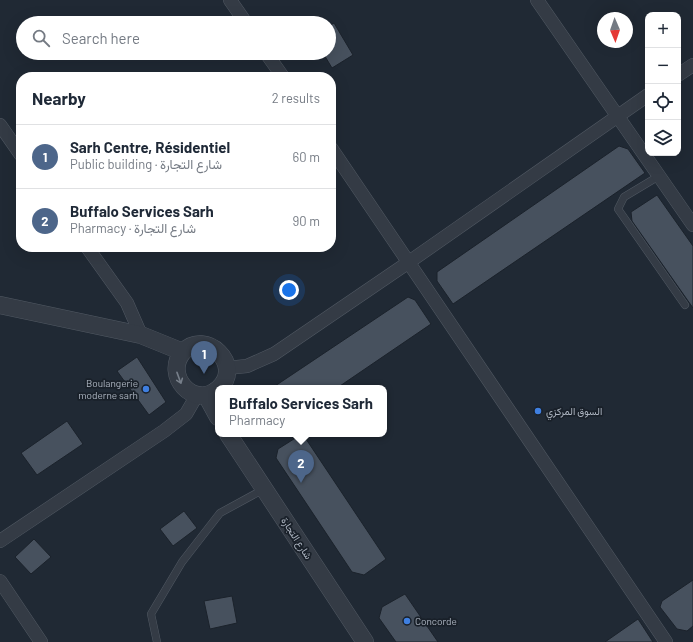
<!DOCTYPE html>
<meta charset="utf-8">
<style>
body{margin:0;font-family:Barlow,Vazirmatn,sans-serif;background:#f2f2f3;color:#1f2937}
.controls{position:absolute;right:12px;top:12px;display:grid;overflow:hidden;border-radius:8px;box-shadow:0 4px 16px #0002}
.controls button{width:36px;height:36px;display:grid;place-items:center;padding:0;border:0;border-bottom:1px solid #e0e1e3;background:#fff;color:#1f2937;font:20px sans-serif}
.compass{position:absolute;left:597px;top:12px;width:36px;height:36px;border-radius:50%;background:#fff;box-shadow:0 4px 16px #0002;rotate:178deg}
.you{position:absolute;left:289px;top:290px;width:14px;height:14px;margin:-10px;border:3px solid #fff;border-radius:50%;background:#1a73e8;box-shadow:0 0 0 6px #1a73e833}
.badge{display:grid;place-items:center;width:26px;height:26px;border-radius:50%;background:#4d668a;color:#fff;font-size:13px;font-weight:700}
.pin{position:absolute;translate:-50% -33px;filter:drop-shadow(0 1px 2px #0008)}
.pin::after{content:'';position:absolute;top:21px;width:14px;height:12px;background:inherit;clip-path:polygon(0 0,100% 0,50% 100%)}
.popup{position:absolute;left:215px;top:385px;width:172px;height:52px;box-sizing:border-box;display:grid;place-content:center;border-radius:8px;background:#fff;filter:drop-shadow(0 1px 3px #0005);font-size:13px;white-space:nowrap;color:#747a83}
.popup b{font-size:15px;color:#1f2937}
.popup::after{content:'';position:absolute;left:50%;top:100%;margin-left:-8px;border:8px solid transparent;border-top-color:#fff}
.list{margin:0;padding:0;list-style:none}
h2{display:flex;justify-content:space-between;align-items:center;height:52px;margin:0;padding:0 16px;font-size:17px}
h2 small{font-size:13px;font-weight:400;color:#747a83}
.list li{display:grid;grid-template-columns:26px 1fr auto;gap:12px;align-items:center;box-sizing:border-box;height:64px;padding:0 16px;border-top:1px solid #e0e1e3}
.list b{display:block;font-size:15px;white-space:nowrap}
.list p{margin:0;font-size:13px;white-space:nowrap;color:#747a83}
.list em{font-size:13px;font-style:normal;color:#747a83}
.icon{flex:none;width:22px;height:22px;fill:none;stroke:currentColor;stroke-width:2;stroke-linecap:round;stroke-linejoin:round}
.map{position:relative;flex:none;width:693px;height:642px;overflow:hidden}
.search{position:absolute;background:#fff;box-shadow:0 4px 16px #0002;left:16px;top:16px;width:320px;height:44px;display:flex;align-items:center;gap:10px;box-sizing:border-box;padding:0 14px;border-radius:22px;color:#747a83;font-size:15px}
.panel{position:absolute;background:#fff;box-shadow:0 4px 16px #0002;left:16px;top:72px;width:320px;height:180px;border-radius:16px}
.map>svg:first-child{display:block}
.building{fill:#47515e;stroke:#1b222b}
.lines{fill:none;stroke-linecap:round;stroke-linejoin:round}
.service-casing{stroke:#515963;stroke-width:8}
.minor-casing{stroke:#515963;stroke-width:14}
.tertiary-casing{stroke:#515963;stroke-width:18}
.service{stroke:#343b45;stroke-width:7}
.minor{stroke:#343b45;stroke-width:13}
.tertiary{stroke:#343b45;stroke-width:17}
.oneway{stroke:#777f8a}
.shop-dot{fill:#3f7fe0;stroke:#192029;stroke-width:1.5}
.labels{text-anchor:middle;stroke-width:3.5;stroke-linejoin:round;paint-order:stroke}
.poi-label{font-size:10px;fill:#aeb6c2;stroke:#192029;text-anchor:start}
.street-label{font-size:10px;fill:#aeb6c2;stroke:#192029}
</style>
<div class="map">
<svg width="693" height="642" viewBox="0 0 693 642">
<rect width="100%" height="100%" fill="#202934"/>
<!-- building -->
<path class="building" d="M334,23l19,32 -21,13 -9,-15h6v-27z
M619,146l9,3 17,24 -192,131 -16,-23v-9z
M657,195l36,51v62l-61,-87 -1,-9z
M408,297l7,3 16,24 -94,64h-65z
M137,357l29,45 -17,13 -32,-44z
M67,421l16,23 -46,31 -16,-22z
M297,437l9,2 80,120 -22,16 -12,-3 -76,-114 2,-9z
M184,511l13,17 -24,18 -13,-17z
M34,539l17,18 -20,17 -16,-17z
M693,580v46l-6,5 -10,-2 -17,-22 2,-6z
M405,594l33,48h-42l-17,-24 3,-11z
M232,596l5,27 -27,6 -6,-28z
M638,619l15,23h-48z"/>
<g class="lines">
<!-- service casing -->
<g class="service-casing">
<path id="service" d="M659,176l-35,21 -6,12 67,96
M157,642l-6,-28 31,-52 38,-49 44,-24"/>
</g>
<!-- minor casing -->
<g class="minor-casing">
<path id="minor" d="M230,0l16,23
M537,0l156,225
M266,53l17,24
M678,75l15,-10
M0,125l21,30
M331,148l335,494
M87,247l40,56 14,32
M227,368l20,-2 27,-12 135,-92 239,-167
M0,541l164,-110 22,-17 11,-19
M0,581l41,61"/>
</g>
<!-- tertiary casing -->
<g class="tertiary-casing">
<path id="tertiary" d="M0,305l141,30 42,17
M218,389c-24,21 -55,-14 -35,-37 22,-24 61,13 36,36
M206,395l12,22
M228,434l137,208"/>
</g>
<!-- service -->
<use href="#service" class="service"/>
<!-- minor -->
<use href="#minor" class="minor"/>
<!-- tertiary -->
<use href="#tertiary" class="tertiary"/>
</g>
<!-- one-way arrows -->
<defs><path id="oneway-shaft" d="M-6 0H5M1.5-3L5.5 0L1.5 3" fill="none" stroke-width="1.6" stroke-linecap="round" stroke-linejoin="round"/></defs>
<use class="oneway" href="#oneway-shaft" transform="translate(179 378) rotate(70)"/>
<!-- markers -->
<g class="shop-dot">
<circle cx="146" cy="389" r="4"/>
<circle cx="538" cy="411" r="4"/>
<circle cx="407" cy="621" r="4"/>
</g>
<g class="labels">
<!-- poi labels -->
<g class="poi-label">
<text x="138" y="387" text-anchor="end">Boulangerie<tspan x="138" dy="12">moderne sarh</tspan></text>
<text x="546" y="415">السوق المركزي</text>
<text x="415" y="625">Concorde</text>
</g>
<!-- street labels -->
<g class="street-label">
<text transform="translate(297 538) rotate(57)" y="4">شارع التجارة</text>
</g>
</g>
</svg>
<div class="controls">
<button>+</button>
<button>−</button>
<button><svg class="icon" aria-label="locate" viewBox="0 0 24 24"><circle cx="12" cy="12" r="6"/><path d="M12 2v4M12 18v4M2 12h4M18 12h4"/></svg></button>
<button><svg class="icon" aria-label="layers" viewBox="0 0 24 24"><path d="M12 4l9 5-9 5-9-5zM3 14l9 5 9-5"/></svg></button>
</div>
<svg class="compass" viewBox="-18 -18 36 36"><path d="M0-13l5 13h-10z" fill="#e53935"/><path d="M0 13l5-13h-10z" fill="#747a83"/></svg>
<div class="you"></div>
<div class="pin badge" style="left:204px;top:374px">1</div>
<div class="pin badge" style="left:301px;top:483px">2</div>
<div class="popup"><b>Buffalo Services Sarh</b>Pharmacy</div>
<div class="search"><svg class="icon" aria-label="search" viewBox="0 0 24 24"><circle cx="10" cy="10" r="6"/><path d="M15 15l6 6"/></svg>Search here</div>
<section class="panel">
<h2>Nearby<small>2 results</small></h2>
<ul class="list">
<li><span class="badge">1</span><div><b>Sarh Centre, Résidentiel</b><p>Public building · شارع التجارة</p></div><em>60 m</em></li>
<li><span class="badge">2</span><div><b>Buffalo Services Sarh</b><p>Pharmacy · شارع التجارة</p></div><em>90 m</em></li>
</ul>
</section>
</div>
